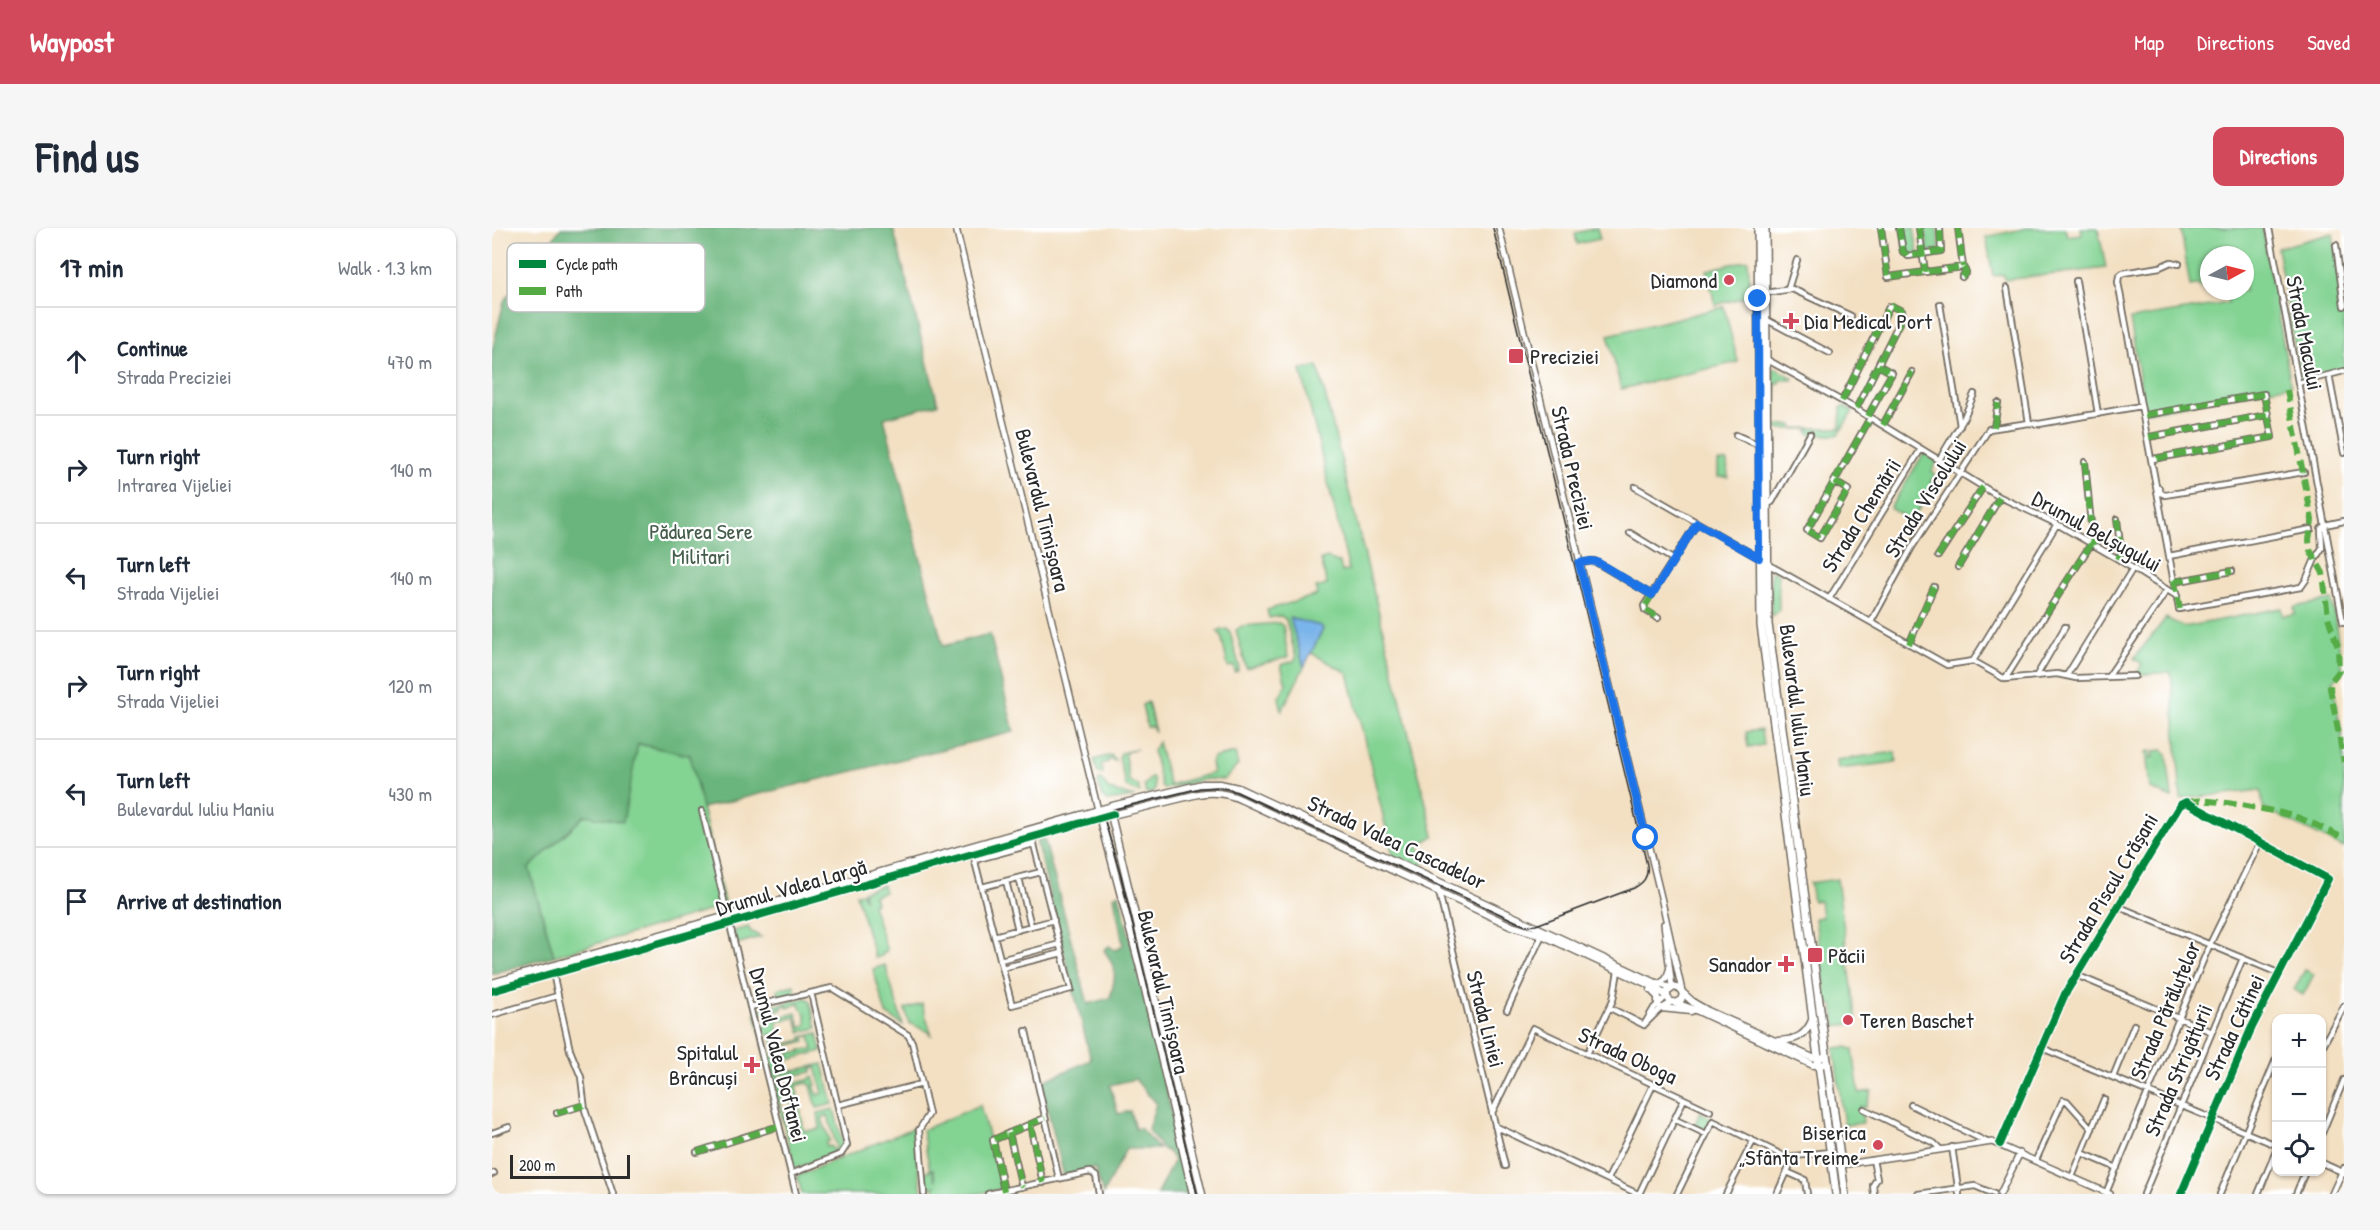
<!DOCTYPE html>
<meta charset="utf-8">
<style>
body{margin:0;font-family:"Patrick Hand",sans-serif;background:#f6f6f7;color:#1f2937}
.controls{position:absolute;right:18px;bottom:18px;display:grid;overflow:hidden;border-radius:12px;box-shadow:0 2px 4px #0004}
.controls button{width:54px;height:54px;display:grid;place-items:center;padding:0;border:0;border-bottom:2px solid #e0e1e3;background:#fff;color:#1f2937;font:30px sans-serif}
.compass{position:absolute;left:1708px;top:18px;width:54px;height:54px;border-radius:50%;background:#fff;box-shadow:0 2px 4px #0004;rotate:83deg}
.scale{position:absolute;left:18px;bottom:15px;width:120px;box-sizing:border-box;padding-left:6px;border:3px solid #2b2b2b;border-top:0;font-size:16px;line-height:21px;white-space:nowrap;color:#2b2b2b;-webkit-text-stroke:4px #fff;paint-order:stroke}
.stop{position:absolute;width:18px;height:18px;margin:-14px;border:4px solid #1a73e8;border-radius:50%;background:#fff}
.stop.end{background:#1a73e8;border-color:#fff;box-shadow:0 2px 6px #0008}
.list{margin:0;padding:0;list-style:none}
h2{display:flex;justify-content:space-between;align-items:center;height:78px;margin:0;padding:0 24px;font-size:26px}
h2 small{font-size:20px;font-weight:400;color:#747a83}
.list li{display:grid;grid-template-columns:39px 1fr auto;gap:18px;align-items:center;box-sizing:border-box;height:108px;padding:0 24px;border-top:2px solid #e0e1e3}
.list b{display:block;font-size:22px;white-space:nowrap}
.list p{margin:0;font-size:20px;white-space:nowrap;color:#747a83}
.list em{font-size:20px;font-style:normal;color:#747a83}
.icon{flex:none;width:33px;height:33px;fill:none;stroke:currentColor;stroke-width:2;stroke-linecap:round;stroke-linejoin:round}
.map{position:relative;flex:none;width:1852px;height:966px;overflow:hidden;border-radius:12px}
header{display:flex;align-items:center;gap:36px;box-sizing:border-box;height:84px;padding:0 30px;background:#d1495b;color:#fff}
header strong{font-size:28px}
nav{display:flex;gap:33px;margin-inline-start:auto;font-size:21px}
.intro{display:flex;align-items:center;justify-content:space-between;box-sizing:border-box;height:144px;padding:0 36px}
h1{margin:0;font-size:42px}
.button{padding:15px 27px;border-radius:12px;background:#d1495b;color:#fff;font-size:21px;font-weight:700}
main{display:flex;gap:36px;padding:0 36px}
aside{flex:1;background:#fff;border-radius:12px;box-shadow:0 2px 4px #0004}
.map>svg:first-child{display:block}
.green{fill:#83d393;stroke:#577f5f;stroke-width:1.5;fill-rule:evenodd}
.forest{fill:#6ab57d;stroke:#4a7054;stroke-width:1.5}
.water{fill:#79b4ea;stroke:#52708a;stroke-width:1.5}
.lines{fill:none;stroke-linecap:round;stroke-linejoin:round}
.minor-casing{stroke:#716a60;stroke-width:8}
.tertiary-casing{stroke:#716a60;stroke-width:8}
.secondary-casing{stroke:#716a60;stroke-width:9}
.primary-casing{stroke:#716a60;stroke-width:10}
.minor{stroke:#fff;stroke-width:4.5}
.tertiary{stroke:#fff;stroke-width:5}
.secondary{stroke:#fff;stroke-width:6}
.primary{stroke:#fff;stroke-width:7}
.tram{stroke:#2b2b2b;stroke-width:1.5}
.quiet{stroke:#54ab44;stroke-width:6;stroke-dasharray:12 6;stroke-linecap:butt}
.cycleway-casing{stroke:#fff;stroke-width:11}
.cycleway{stroke:#00873e;stroke-width:8}
.route{stroke:#1a73e8;stroke-width:8}
.poi-dot{fill:#d1495b;stroke:#fff;stroke-width:2}
.labels{text-anchor:middle;stroke-width:4.5;stroke-linejoin:round;paint-order:stroke}
.poi-label{font-size:22px;fill:#2b2b2b;stroke:#fff;text-anchor:end}
.street-label{font-size:22px;fill:#2b2b2b;stroke:#fff}
.park-label{font-size:22px;fill:#455d4a;stroke:#fff}
.key{fill:#fff;stroke:#bfbfbf;stroke-width:1.5}
.key-label{font-size:16px;fill:#2b2b2b}
</style>
<header>
<strong>Waypost</strong>
<nav><a>Map</a><a>Directions</a><a>Saved</a></nav>
</header>
<div class="intro"><h1>Find us</h1><a class="button">Directions</a></div>
<main>
<aside>
<h2>17 min<small>Walk · 1.3 km</small></h2>
<ul class="list">
<li><svg class="icon" aria-label="ahead" viewBox="0 0 24 24"><path d="M12 20V5M6 11l6-6 6 6"/></svg><div><b>Continue</b><p>Strada Preciziei</p></div><em>470 m</em></li>
<li><svg class="icon" aria-label="right" viewBox="0 0 24 24"><path d="M7 20v-9h11M14 6l5 5-5 5"/></svg><div><b>Turn right</b><p>Intrarea Vijeliei</p></div><em>140 m</em></li>
<li><svg class="icon" aria-label="left" viewBox="0 0 24 24"><path d="M17 20v-9H6M10 6l-5 5 5 5"/></svg><div><b>Turn left</b><p>Strada Vijeliei</p></div><em>140 m</em></li>
<li><svg class="icon" aria-label="right" viewBox="0 0 24 24"><path d="M7 20v-9h11M14 6l5 5-5 5"/></svg><div><b>Turn right</b><p>Strada Vijeliei</p></div><em>120 m</em></li>
<li><svg class="icon" aria-label="left" viewBox="0 0 24 24"><path d="M17 20v-9H6M10 6l-5 5 5 5"/></svg><div><b>Turn left</b><p>Bulevardul Iuliu Maniu</p></div><em>430 m</em></li>
<li><svg class="icon" aria-label="arrive" viewBox="0 0 24 24"><path d="M6 21V4h12l-3 4 3 4H6"/></svg><div><b>Arrive at destination</b></div></li>
</ul>
</aside>
<div class="map">
<svg width="1852" height="966" viewBox="0 0 1852 966">
<rect width="100%" height="100%" fill="#fff"/>
<filter id="ink" filterUnits="userSpaceOnUse"><feTurbulence type="fractalNoise" baseFrequency=".0167" numOctaves="2"/><feDisplacementMap in="SourceGraphic" scale="12" xChannelSelector="R" yChannelSelector="G"/><feConvolveMatrix kernelMatrix="1 2 1 2 8 2 1 2 1" color-interpolation-filters="sRGB"/></filter>
<filter id="wash" filterUnits="userSpaceOnUse"><feTurbulence type="fractalNoise" baseFrequency=".008" numOctaves="4" result="noise"/><feDisplacementMap in="SourceGraphic" scale="24" xChannelSelector="R" yChannelSelector="G"/><feGaussianBlur stdDeviation="1.35" result="paint"/><feColorMatrix in="noise" values="0 0 0 0 0 0 0 0 0 0 0 0 0 0 0 0 0 1.4 0 .05"/><feComposite in="paint" operator="in"/></filter>
<g filter="url(#wash)">
<rect width="100%" height="100%" fill="#f3e0c3"/>
<!-- green -->
<path class="green" d="M1105,0l3,11 -23,5 -2,-11z
M1410,0h12l4,25 -9,2 -4,-3z
M1433,0h12l3,21 -12,3z
M1535,0h38l2,8 15,-2 -1,-6h17l8,40 -101,12 -1,-5 -11,1 -7,-39z
M1704,0h66l29,157 -143,27 -4,-5 -14,-88 98,-16 -1,-5 -16,-7h34v-36h-36v35l-12,-5 -7,1 -9,-56z
M1841,5l11,82v54l-43,11 -24,-132z
M1256,32l2,30 -5,7 -30,8 -8,-35z
M1232,79l14,55 -117,27 -13,-54z
M826,138l116,470 -15,9 6,25 -32,-14 -45,-183 -37,-20 12,-24 -32,-11 13,49 -22,44 -3,-14 7,-13 -5,-19 13,-4 2,-4 -10,-37 -5,-4 -12,2 -2,-8 50,-15 -1,-7 11,-3 -6,-25 7,-2 12,5 2,9 7,-2 -48,-200z
M1284,140l17,10 -1,2h-12v3h-4v35h-3v-49z
M1352,178l9,5 -15,24h-26l-4,-3 2,-3h-37l3,-4h17v3h47l1,-20z
M1432,225l13,8 -5,10 3,3 -4,7 4,3 -24,37 -21,-13z
M1235,233l1,16h-10v-15z
M1281,343l5,3 1,36 -8,7v-45z
M1840,372l11,71 -10,11 11,66v100l-81,-40 -2,-18 -80,9 -10,-127 -35,3 6,-11 -8,-6 32,-40 18,9 98,-19 1,8 12,-2 -1,-7z
M787,395l4,3 5,31 -42,11 -10,-38 6,-4z
M735,401l3,3 9,33 -1,6 -3,1 -1,-6 -6,1 -7,-32 -4,-4z
M118,456l28,60 52,11 35,151 -171,50 -25,-88 56,-53z
M656,474l7,30 -3,-6 -5,1 -5,-22z
M1269,502l2,15 -15,2 -2,-15z
M666,514l11,43 44,-12 -2,-10 2,-5 22,-5 3,12 -14,15 -17,-1 -43,10 -3,-4 -8,-34z
M645,521l-10,3 -2,4 4,25 9,4 2,8 -14,-6 -7,-29 2,-5z
M1671,522l4,5 5,43 -22,-9 -4,-37 4,-1 1,7 3,-1 -1,-6z
M1403,524l2,10 -59,7 -1,-9z
M619,527l4,6 -7,-2v3l-7,2 2,10 -5,-1 -4,-13z
M659,550h2l2,11 -2,3 -7,2 -2,-9z
M609,551l8,11 26,7 -28,4 -5,-4 -4,-15z
M1345,651l20,144 -21,3 -3,-22 -6,1 -12,-87 7,-1 -2,-16h-7l-3,-18z
M391,657l2,7 -11,3 2,8 -4,1 15,47 -5,2v3l-7,2 -19,-64 6,-1 3,7 -2,-9z
M257,699l1,4 11,6 -25,7 -3,-13z
M393,737l18,60 -17,-11 -13,-45z
M1813,742l9,4 -11,21 -9,-5z
M302,757l2,9 -17,4 -2,-9z
M314,770l4,2 7,28 -17,4 -4,-15 -19,5 5,23 20,-5v-3l16,-4 4,18 -41,11 3,11 39,-9 10,40 -16,4 -6,-23 -4,-2 -11,3 8,45 16,-2 -2,-16 16,-4 9,36 -2,6 -46,18 -20,-78 2,-1 -7,-30h-3l-12,-47 4,-4zM307,775l7,13v10l-6,1 -4,-14 -30,8 1,4 -6,1 -3,-9 2,-4 11,-1 -1,-2 6,-2 1,3 5,-2 -1,-2 6,-2 1,3zM279,806l4,15 30,-8 -1,-4 6,-1 3,13 -12,1v2h-12l1,3 -6,1 -1,-2 -4,1 1,2 -6,2 -5,-9h-2l-4,-12 2,-3zM324,839l7,26 -5,2 -4,-9 2,-1 -3,-9 -5,4 -23,5 1,3 -5,1 -3,-14 5,-1 1,4 11,-4 1,1 16,-3v-3zM294,869l1,3h3l2,7 -2,1 6,13 -3,2v3l-5,1 -1,-4h-2l-1,-5 2,-1 -6,-13 2,-1 -1,-5zM336,887l8,30v4l-3,1 -2,-4 -4,1 -1,-5 4,-1c-2,-9 -6,-13 -8,-23z
M430,776l10,32 -3,-4 -20,-9 -4,-14z
M1355,819l6,3 6,43 13,-2 -7,17 -4,-2 2,17 -19,2 -10,-77z
M488,877l22,84 -26,5h-41l-1,-6 2,-2 -9,2 -3,-16 8,-2 4,11 -3,-12 -3,1 -8,-40z
M1208,884l11,6 -6,13 -11,-5z
M421,900l9,66h-120l-5,-18z"/>
<!-- forest -->
<path class="forest" d="M69,0h332l45,176 -54,14 59,228 47,-12 24,98 -312,76 -12,-53 -52,-11 -15,78 -38,-7 -56,53 25,88 -62,18v-623l12,-50z
M552,610l44,166 22,-6c6,-22 8,-28 -6,-48l5,-4 6,4 5,-2 3,-4 -9,-48 5,-3 72,301h-34l17,-34 -5,-8 -7,-3 -14,-20 8,-25 -21,-25 -25,6 8,29 12,-3 5,18 5,-1 19,21h-33l-23,45 -8,-26 -31,8 -23,-94 50,-22 -55,-220z"/>
<!-- water -->
<path class="water" d="M798,390l31,8 2,3 -19,38z"/>
</g>
<g filter="url(#ink)">
<g class="lines">
<!-- minor casing -->
<g class="minor-casing">
<path id="minor" d="M1389,0l7,49 75,-10 3,5 -4,5
M1407,0l4,24 5,4 33,-5 -1,-23
M1427,0l6,44
M1466,0l5,39
M1777,0l74,394
M1844,17l8,61
M1687,36l-8,-2 -11,5 -37,6 -4,3 -1,6 61,327 122,-22 5,-7 9,-21 7,-11 -1,-19 4,-4
M1584,53l22,133
M1515,60l22,135
M1296,61l9,-29
M1273,65l27,-4 59,27
M1448,76l20,122
M1273,91l65,34
M1274,131l90,50 142,87 59,28 61,35 59,37
M1837,147l15,78
M1806,155l46,-12
M1350,173l47,-94 3,-1 10,5 1,4 -47,94
M1653,187l119,-21 8,43 -119,22
M1376,188l24,-43 -14,-8
M1391,197l29,-53
M1502,199l4,-24
M1244,207l23,10
M1657,209l118,-22
M1447,232l24,-40 11,-26
M1593,234l8,83
M1343,254l13,8 -28,48 -13,-8 63,-112
M1143,259l124,71
M1667,260l2,5 4,2 139,-23
M1274,277l6,-3 38,-68
M1625,291l4,34 -3,6
M1833,297l19,-4
M1138,305l44,27
M1446,328l45,-69
M1677,328l142,-27
M1087,335l15,-2 58,34
M1274,338h5l176,99 26,-4 32,18 52,-5 19,4 59,-2
M1466,339l42,-70
M1682,354l58,-11
M1337,371l92,-150
M1554,386l45,-70
M1166,390l-13,-8 -1,-4 53,-83
M1379,394l41,-75 77,-118 40,-6 10,1 102,-18
M1417,416l25,-57
M1481,433l84,-137
M1545,447l28,-48
M1575,447l66,-107
M1616,449l59,-87
M1513,451l39,-62
M210,583l94,383
M481,626l39,151 59,-16 -39,-152
M483,632l59,-16
M527,650l12,48
M944,652l69,286
M514,653l12,49
M490,659l59,-15
M1625,678l161,67
M502,708l60,-16
M508,732l60,-16
M510,740l60,-15
M61,745l17,77 11,27 4,33 28,84
M1584,747l136,57
M258,779l82,-19 76,47 4,7 17,72 -10,16 5,64
M1118,780l34,17
M1015,782l35,-75
M0,787l65,-19
M1152,797l10,-17 13,-12
M1152,797l15,-15 13,-8
M534,803l33,148
M1830,819l22,-41
M1550,820l234,97
M1095,826l26,-54 5,-29
M1621,849l21,-52
M346,877l84,-21
M1419,877l76,37
M1372,881l70,34 6,6
M65,885l27,-8
M1000,885l41,-85 177,83
M1182,891l32,15
M538,897l13,58
M1003,898l143,68
M0,905l17,-6
M517,905l13,54
M1830,905l22,-53
M1508,916l65,-150 115,-189 6,-3 142,77 -77,150 -70,165
M1460,919l7,47
M205,924l82,-26
M1590,925l35,15
M1381,932l4,19 -4,6 1,9
M1544,932l27,-60 4,1 25,28
M1830,935l20,9 2,-4
M1295,944l18,8 2,14
M0,946l2,-1
M299,946l50,-20 6,-9 -36,-152
M1580,949l32,-78
M1116,951l45,-94
M512,963l-11,-51 52,-22
M1614,965l104,-249 50,-102
M496,966l102,-22 6,4 3,18
M1147,966l45,-95
M1185,966l36,-73 73,36 44,-5
M1234,966l27,-53
M1285,966l17,-38
M1426,966l57,-8 19,8
M1652,966l99,-236
M1728,966l56,-135
M1766,966l18,-43
M1804,966l9,-22"/>
</g>
<!-- tertiary casing -->
<g class="tertiary-casing">
<path id="tertiary" d="M464,0l142,582
M1007,0l162,669 21,94
M1172,696l8,63
M1167,756l7,-5 3,-9
M1348,937l152,-23 118,52
M1508,966l20,-41
M1840,966l10,-22 2,1"/>
</g>
<!-- secondary casing -->
<g class="secondary-casing">
<path id="secondary" d="M621,586l-1,5 90,375
M608,588l40,152 53,226
M0,755l624,-178 86,-21h18l18,4 418,195 15,5
M1159,762l7,7v6
M0,763l608,-173 98,-24c16,-3 30,-1 44,6l270,126 30,9 112,52 13,9
M1191,765l11,10 14,8 105,47 13,-1
M1183,775l6,-3 2,-6 -3,-5 -6,-2 -7,5v5l3,4 28,10 115,54 14,-1
M1169,780l30,3
M1286,813c19,-1 28,-5 35,-23"/>
</g>
<!-- primary casing -->
<g class="primary-casing">
<path id="primary" d="M1266,0l3,397 75,569
M1273,0l3,396 77,570"/>
</g>
<!-- minor -->
<use href="#minor" class="minor"/>
<!-- tertiary -->
<use href="#tertiary" class="tertiary"/>
<!-- secondary -->
<use href="#secondary" class="secondary"/>
<!-- primary -->
<use href="#primary" class="primary"/>
<!-- tram -->
<path class="tram" d="M705,966l-76,-318 -16,-54 1,-6 4,-6 90,-22 17,-1 13,2 296,137 10,-1 98,-37c9,-5 15,-11 13,-23l-154,-637"/>
<!-- quiet -->
<path class="quiet" d="M1389,0l7,49 75,-10 3,5 -4,5
M1407,0l4,24 5,4 33,-5 -1,-23
M1427,0l6,44
M1466,0l5,39
M1795,162l25,130 -3,20 1,10 13,23 5,44 10,30 1,24 -8,10 -1,7 14,74
M1350,173l47,-94 3,-1 10,5 1,4 -47,94
M1653,187l119,-21 8,43 -119,22
M1376,188l24,-43 -14,-8
M1391,197l29,-53
M1502,199l4,-24
M1657,209l118,-22
M1593,234l8,83
M1343,254l13,8 -28,48 -13,-8 63,-112
M1625,291l4,34 -3,6
M1446,328l45,-69
M1466,339l42,-70
M1682,352l6,29
M1682,354l58,-11
M1160,367l-8,13 14,10
M1554,386l45,-70
M1417,416l25,-57
M1697,574c14,-6 87,9 104,14 17,5 34,15 51,22
M65,885l27,-8
M538,897l13,58
M517,905l13,54
M205,924l82,-26
M512,963l-11,-51 52,-22"/>
<!-- cycleway casing -->
<g class="cycleway-casing">
<path id="cycleway" d="M0,763l621,-177
M1508,916l65,-150 115,-189 6,-3 142,77 -77,150 -70,165"/>
</g>
<!-- cycleway -->
<use href="#cycleway" class="cycleway"/>
</g>
</g>
<g class="lines" filter="url(#ink)">
<!-- route -->
<path class="route" d="M1154,610l-67,-275 12,-2 6,1 55,33 45,-72 62,35 -1,-259"/>
</g>
<!-- markers -->
<g class="poi-dot">
<circle cx="1237" cy="52" r="6"/>
<path d="M1296 84h6v6h6v6h-6v6h-6v-6h-6v-6h6z"/>
<rect x="1016" y="120" width="16" height="16" rx="3"/>
<rect x="1315" y="719" width="16" height="16" rx="3"/>
<path d="M1291 727h6v6h6v6h-6v6h-6v-6h-6v-6h6z"/>
<circle cx="1356" cy="792" r="6"/>
<path d="M257 828h6v6h6v6h-6v6h-6v-6h-6v-6h6z"/>
<circle cx="1386" cy="917" r="6"/>
</g>
<g class="labels">
<!-- poi labels -->
<g class="poi-label">
<text x="1225" y="60">Diamond</text>
<text x="1312" y="101" text-anchor="start">Dia Medical Port</text>
<text x="1038" y="136" text-anchor="start">Preciziei</text>
<text x="1336" y="735" text-anchor="start">Păcii</text>
<text x="1280" y="744">Sanador</text>
<text x="1368" y="800" text-anchor="start">Teren Baschet</text>
<text x="246" y="832">Spitalul<tspan x="246" dy="25">Brâncuși</tspan></text>
<text x="1374" y="912">Biserica<tspan x="1374" dy="25">„Sfânta Treime”</tspan></text>
</g>
<!-- street labels -->
<g class="street-label">
<text transform="translate(1813 105) rotate(79)" y="8">Strada Macului</text>
<text transform="translate(1081 240) rotate(77)" y="8">Strada Preciziei</text>
<text transform="translate(1433 270) rotate(-58)" y="8">Strada Viscolului</text>
<text transform="translate(551 282) rotate(76)" y="8">Bulevardul Timișoara</text>
<text transform="translate(1369 287) rotate(-58)" y="8">Strada Chemării</text>
<text transform="translate(1605 303) rotate(29)" y="8">Drumul Belșugului</text>
<text transform="translate(1306 482) rotate(83)" y="8">Bulevardul Iuliu Maniu</text>
<text transform="translate(905 614) rotate(25)" y="8">Strada Valea Cascadelor</text>
<text transform="translate(299 659) rotate(-16)" y="8">Drumul Valea Largă</text>
<text transform="translate(1616 660) rotate(-59)" y="8">Strada Piscul Crășani</text>
<text transform="translate(672 764) rotate(77)" y="8">Bulevardul Timișoara</text>
<text transform="translate(1673 782) rotate(-67)" y="8">Strada Părăluțelor</text>
<text transform="translate(994 791) rotate(76)" y="8">Strada Liniei</text>
<text transform="translate(1742 799) rotate(-65)" y="8">Strada Cătinei</text>
<text transform="translate(287 827) rotate(76)" y="8">Drumul Valea Doftanei</text>
<text transform="translate(1136 827) rotate(25)" y="8">Strada Oboga</text>
<text transform="translate(1686 842) rotate(-67)" y="8">Strada Strigăturii</text>
</g>
<!-- park labels -->
<g class="park-label">
<text x="209" y="311">Pădurea Sere<tspan x="209" dy="25">Militari</tspan></text>
</g>
</g>
<!-- legend -->
<rect x="15" y="15" width="198" height="69" rx="9" class="key"/>
<rect x="27" y="32" width="27" height="8" fill="#00873e"/>
<rect x="27" y="59" width="27" height="8" fill="#54ab44"/>
<g class="key-label">
<text x="64" y="42">Cycle path</text>
<text x="64" y="69">Path</text>
</g>
</svg>
<div class="controls">
<button>+</button>
<button>−</button>
<button><svg class="icon" aria-label="locate" viewBox="0 0 24 24"><circle cx="12" cy="12" r="6"/><path d="M12 2v4M12 18v4M2 12h4M18 12h4"/></svg></button>
</div>
<svg class="compass" viewBox="-18 -18 36 36"><path d="M0-13l5 13h-10z" fill="#e53935"/><path d="M0 13l5-13h-10z" fill="#747a83"/></svg>
<div class="scale">200 m</div>
<div class="stop" style="left:1154px;top:610px"></div>
<div class="stop end" style="left:1266px;top:71px"></div>
</div>
</main>
